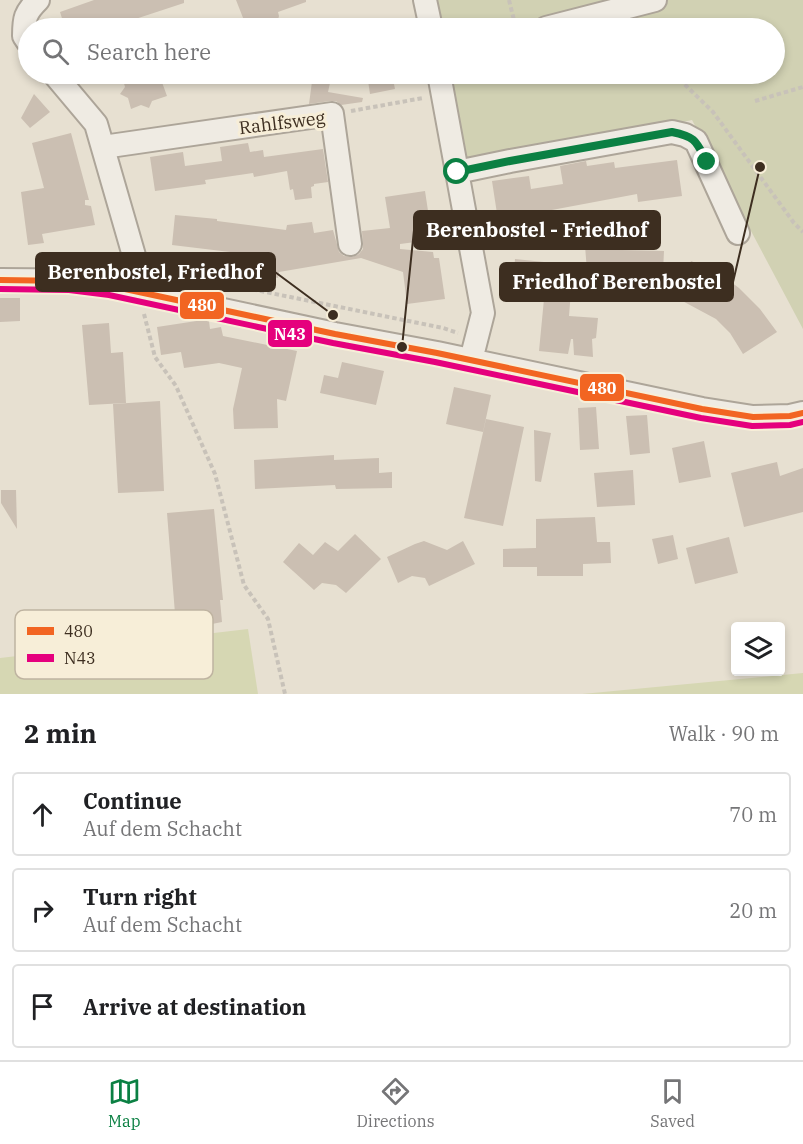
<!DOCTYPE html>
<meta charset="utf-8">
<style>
body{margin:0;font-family:"IBM Plex Serif",serif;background:#f2f2f2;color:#202124}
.controls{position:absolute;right:18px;bottom:18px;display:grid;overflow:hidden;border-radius:6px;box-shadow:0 3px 9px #0003}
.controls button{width:54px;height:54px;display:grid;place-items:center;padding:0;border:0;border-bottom:2px solid #e0e0e0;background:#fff;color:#202124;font:30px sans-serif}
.stop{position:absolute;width:18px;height:18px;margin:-14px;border:4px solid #0b8043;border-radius:50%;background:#fff}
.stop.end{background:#0b8043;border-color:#fff;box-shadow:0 2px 6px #0008}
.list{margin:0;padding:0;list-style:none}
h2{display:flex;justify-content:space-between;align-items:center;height:78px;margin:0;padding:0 24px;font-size:26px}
h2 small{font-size:20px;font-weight:400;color:#757577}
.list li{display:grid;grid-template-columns:39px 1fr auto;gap:18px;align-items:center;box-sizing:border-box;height:84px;margin:0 12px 12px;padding:0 12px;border:2px solid #e0e0e0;border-radius:6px}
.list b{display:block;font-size:22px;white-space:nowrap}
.list p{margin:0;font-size:20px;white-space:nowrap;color:#757577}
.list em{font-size:20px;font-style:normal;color:#757577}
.icon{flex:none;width:33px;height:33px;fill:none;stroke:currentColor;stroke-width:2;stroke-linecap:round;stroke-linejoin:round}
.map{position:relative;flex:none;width:803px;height:694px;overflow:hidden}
.search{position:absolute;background:#fff;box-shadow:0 3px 9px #0003;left:18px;right:18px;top:18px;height:66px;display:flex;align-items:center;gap:15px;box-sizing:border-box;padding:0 21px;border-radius:33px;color:#757577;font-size:22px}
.sheet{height:366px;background:#fff}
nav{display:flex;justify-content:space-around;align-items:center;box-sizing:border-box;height:84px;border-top:2px solid #e0e0e0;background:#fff;font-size:16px;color:#757577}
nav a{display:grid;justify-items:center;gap:3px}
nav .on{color:#0b8043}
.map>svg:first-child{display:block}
.green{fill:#d6d7b3}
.cemetery{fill:#d1d1b3}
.building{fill:#cbbfb2}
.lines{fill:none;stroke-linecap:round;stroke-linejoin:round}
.minor-casing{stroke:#ada599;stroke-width:26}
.path{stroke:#c8c2b9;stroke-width:4;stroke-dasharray:4.5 3;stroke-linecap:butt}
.minor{stroke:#efebe3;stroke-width:22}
.bus-1-casing{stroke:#f7eed8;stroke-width:10}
.bus-2-casing{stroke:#f7eed8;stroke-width:10}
.bus-1{stroke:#f26522;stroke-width:6}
.bus-2{stroke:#e5007d;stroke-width:6}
.route{stroke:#0b8043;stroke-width:8}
.labels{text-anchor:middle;stroke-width:6;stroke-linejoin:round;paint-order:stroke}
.street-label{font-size:18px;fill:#3d2e20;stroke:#f7eed8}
.key{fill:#f7eed8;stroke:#bfb4a1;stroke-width:1.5}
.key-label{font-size:16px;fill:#3d2e20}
.leader{fill:none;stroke:#3d2e20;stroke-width:2}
.callout-dot{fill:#3d2e20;stroke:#f7eed8;stroke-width:2}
.callout{fill:#3d2e20;stroke:#3d2e20;stroke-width:2}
.callout-label{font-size:20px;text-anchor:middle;font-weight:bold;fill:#fff}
.line-badge{stroke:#f7eed8;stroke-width:2}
.badge-label{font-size:16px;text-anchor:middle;font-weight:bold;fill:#fff}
</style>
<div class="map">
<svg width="803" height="694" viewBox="0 0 803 694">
<rect width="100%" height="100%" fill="#e7e0d1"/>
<!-- green -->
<path class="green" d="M248,629l10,65h-258v-36z
M803,673v21h-221z"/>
<!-- cemetery -->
<path class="cemetery" d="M425,0h378v329l-111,-209 -235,52 -18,-98h335v-46h-343z"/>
<!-- building -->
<path class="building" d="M94,0h90v3l-76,25h-43l-5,-16z
M236,0h70v2l-28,10 1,4 -3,11 -29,1z
M130,74h29l8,22 -15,5 -3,7 -8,-3 -10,4 -3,-11 -8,-4 5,-7 -3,-11z
M313,74h19l-4,18 35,6 -1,4 -21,3 -5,-4h-6l-21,3z
M367,74h25l3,15 -25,5z
M34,94l16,18 -20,16 -9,-10z
M71,133l18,67h-4v5l6,1 4,19 -53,9 2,9 -16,2 -7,-53 23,-4 -12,-45z
M248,143l2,9 13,-2 1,7 59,-8 5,33 -14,2v2l-3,1 1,11 -17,2 -2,-11 -3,1 -3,-19 -33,6 -1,-4 -48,7 1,4 -51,7 -5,-34 33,-5 2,14 37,-5 -2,-14z
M677,160l5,36 -44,6 -1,-8 -139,26 -6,-39 37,-5 2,13 32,-5 -3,-18 26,-5 1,5 27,-4 1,6z
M425,191l5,33h-1l2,16 -31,4v5l33,3 1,6h5l6,41 -38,5 -4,-32 -42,-14 -82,14 -1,6 -17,-3 3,-17 -34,-4v-2l-58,-7 3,-30 42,4v2l69,9 1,-5 25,-3 2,11 19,-3 6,22 5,4 8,1 7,-3 4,-5 -1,-18 28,-3 -5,-31z
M621,229l1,21 42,1 -2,41 -42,-2 2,-23 -35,4 -3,-38z
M515,259l58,6 -4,51 29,2 -2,20 -4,1 1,18 -19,-2 -1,-16h-2l-3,15 -29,-3 5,-52 -32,-3z
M691,261l25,10 23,17 21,21 17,23 -34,22 -13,-21 -14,-14 -41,-22z
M0,298h20v23l-20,1z
M203,320l6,1 1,8 11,-2 2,9 74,15 -11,50 -9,-2 1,29 -44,1 -1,-20 9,-41 -23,-5 -35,5 -3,-16 -20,3 -4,-28z
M109,323l2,30 12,-1 3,51 -37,2 -7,-80z
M342,362l42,9 -8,34 -56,-12 4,-18 14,3z
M454,387l37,8 -8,37 -37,-8z
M160,401l4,90 -46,2 -5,-89z
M596,407l3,42 -19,1 -2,-42z
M647,415l3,38 -20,2 -4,-39z
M486,419l38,8 -21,99 -39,-8z
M534,430l17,3 -10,49 -6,-1z
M704,441l7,36 -32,6 -7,-35z
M334,455v5l45,-2v15l13,-1v16l-56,1 -1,-4 -80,4 -1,-29z
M777,462l3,14 23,-8v44l-59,15 -13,-54z
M633,470l2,35 -38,2 -3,-34z
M1,490h15l1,39 -16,-26z
M214,509l9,91h-3l2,22 -10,2 1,7 -26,2 -1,-8 -10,1 -9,-113z
M595,517l2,25h13l1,21 -28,1v12h-46v-9h-34v-18l33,-1v-29z
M355,534l26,25 -35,34 -10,-8 -14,-2 -8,7 -31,-28 16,-19 14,12 12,-13 13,9z
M673,535l5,24 -20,5 -6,-25z
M729,537l9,36 -43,11 -9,-36z
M424,541l23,9 16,-9 12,23 -46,22 -4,-8 -13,-2 -14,7 -11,-26 28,-13z"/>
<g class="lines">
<!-- minor casing -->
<g class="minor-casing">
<path id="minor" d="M425,0l6,28
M546,28l109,-28
M28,42l-4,-6c0,-18 1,-23 14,-36
M54,74l42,50 41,142 2,26
M439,74l44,239 -12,47
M103,147l229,-33 18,130
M457,172l53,-11 162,-29 13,3 11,6 42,92
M0,280c37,0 74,0 111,6l224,48 102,19 265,56 51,8 37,-1 13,-3"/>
</g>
<!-- path -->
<path class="path" d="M509,0l7,28
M674,74l39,38 81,111 9,9
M755,101l48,-14
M351,111l72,-13
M157,270l286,58 15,5
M144,314l11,43 21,29 39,88 29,111 24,34 17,75"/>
<!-- minor -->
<use href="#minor" class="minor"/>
<!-- bus-1 casing -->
<g class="bus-1-casing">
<path id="bus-1" d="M0,280l69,1 42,5 224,48 102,19 265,56 51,8 37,-1 13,-3"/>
</g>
<!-- bus-2 casing -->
<g class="bus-2-casing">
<path id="bus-2" d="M0,289l69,1 40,5 224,48 102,19 266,56 51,8 38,-1 13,-3"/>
</g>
<!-- bus-1 -->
<use href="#bus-1" class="bus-1"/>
<!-- bus-2 -->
<use href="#bus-2" class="bus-2"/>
</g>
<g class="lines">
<!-- route -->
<path class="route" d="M457,172l53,-11 162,-29c24,5 24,9 35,30"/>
</g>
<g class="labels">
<!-- street labels -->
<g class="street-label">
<text transform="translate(282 123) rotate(-7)" y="6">Rahlfsweg</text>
</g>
</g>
<!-- legend -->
<rect x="15" y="610" width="198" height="69" rx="9" class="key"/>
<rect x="27" y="627" width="27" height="8" fill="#f26522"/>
<rect x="27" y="654" width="27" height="8" fill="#e5007d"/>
<g class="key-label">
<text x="64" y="637">480</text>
<text x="64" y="664">N43</text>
</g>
<!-- callouts -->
<path class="leader" d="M402 347L414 230M333 315L275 272M760 167L733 282"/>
<g class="callout-dot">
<circle cx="402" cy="347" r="6"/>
<circle cx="333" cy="315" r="6"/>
<circle cx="760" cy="167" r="6"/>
</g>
<g class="callout">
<rect x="414" y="211" width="246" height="38" rx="6"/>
<rect x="36" y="253" width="239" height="38" rx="6"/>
<rect x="500" y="263" width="233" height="38" rx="6"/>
</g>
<g class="callout-label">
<text x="537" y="237">Berenbostel - Friedhof</text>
<text x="155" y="279">Berenbostel, Friedhof</text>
<text x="617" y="289">Friedhof Berenbostel</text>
</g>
<g class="line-badge">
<rect x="179" y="291" width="46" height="29" rx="6" fill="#f26522"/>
<rect x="267" y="319" width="46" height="29" rx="6" fill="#e5007d"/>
<rect x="579" y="373" width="46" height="29" rx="6" fill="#f26522"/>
</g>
<g class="badge-label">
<text x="202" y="311">480</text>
<text x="290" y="340">N43</text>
<text x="602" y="394">480</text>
</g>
</svg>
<div class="controls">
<button><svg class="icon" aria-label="layers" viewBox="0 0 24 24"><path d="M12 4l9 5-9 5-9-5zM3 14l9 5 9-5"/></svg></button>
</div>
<div class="stop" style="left:457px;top:172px"></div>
<div class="stop end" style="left:707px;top:162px"></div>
<div class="search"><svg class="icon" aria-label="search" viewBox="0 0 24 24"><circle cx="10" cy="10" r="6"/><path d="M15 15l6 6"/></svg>Search here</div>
</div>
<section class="sheet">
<h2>2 min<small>Walk · 90 m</small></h2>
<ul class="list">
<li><svg class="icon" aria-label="ahead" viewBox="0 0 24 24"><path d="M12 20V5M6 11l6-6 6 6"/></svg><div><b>Continue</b><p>Auf dem Schacht</p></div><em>70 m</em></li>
<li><svg class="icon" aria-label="right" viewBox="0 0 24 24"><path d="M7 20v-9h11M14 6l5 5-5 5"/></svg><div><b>Turn right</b><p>Auf dem Schacht</p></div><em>20 m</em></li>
<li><svg class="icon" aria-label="arrive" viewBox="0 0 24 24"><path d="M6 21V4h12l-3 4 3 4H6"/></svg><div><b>Arrive at destination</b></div></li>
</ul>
</section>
<nav>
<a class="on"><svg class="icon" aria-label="map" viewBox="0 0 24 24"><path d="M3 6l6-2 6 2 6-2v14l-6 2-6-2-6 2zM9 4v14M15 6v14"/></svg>Map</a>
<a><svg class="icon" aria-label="directions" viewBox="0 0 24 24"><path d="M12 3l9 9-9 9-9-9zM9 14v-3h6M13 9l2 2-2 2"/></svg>Directions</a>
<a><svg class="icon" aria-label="saved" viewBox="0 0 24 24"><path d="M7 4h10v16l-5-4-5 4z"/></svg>Saved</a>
</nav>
